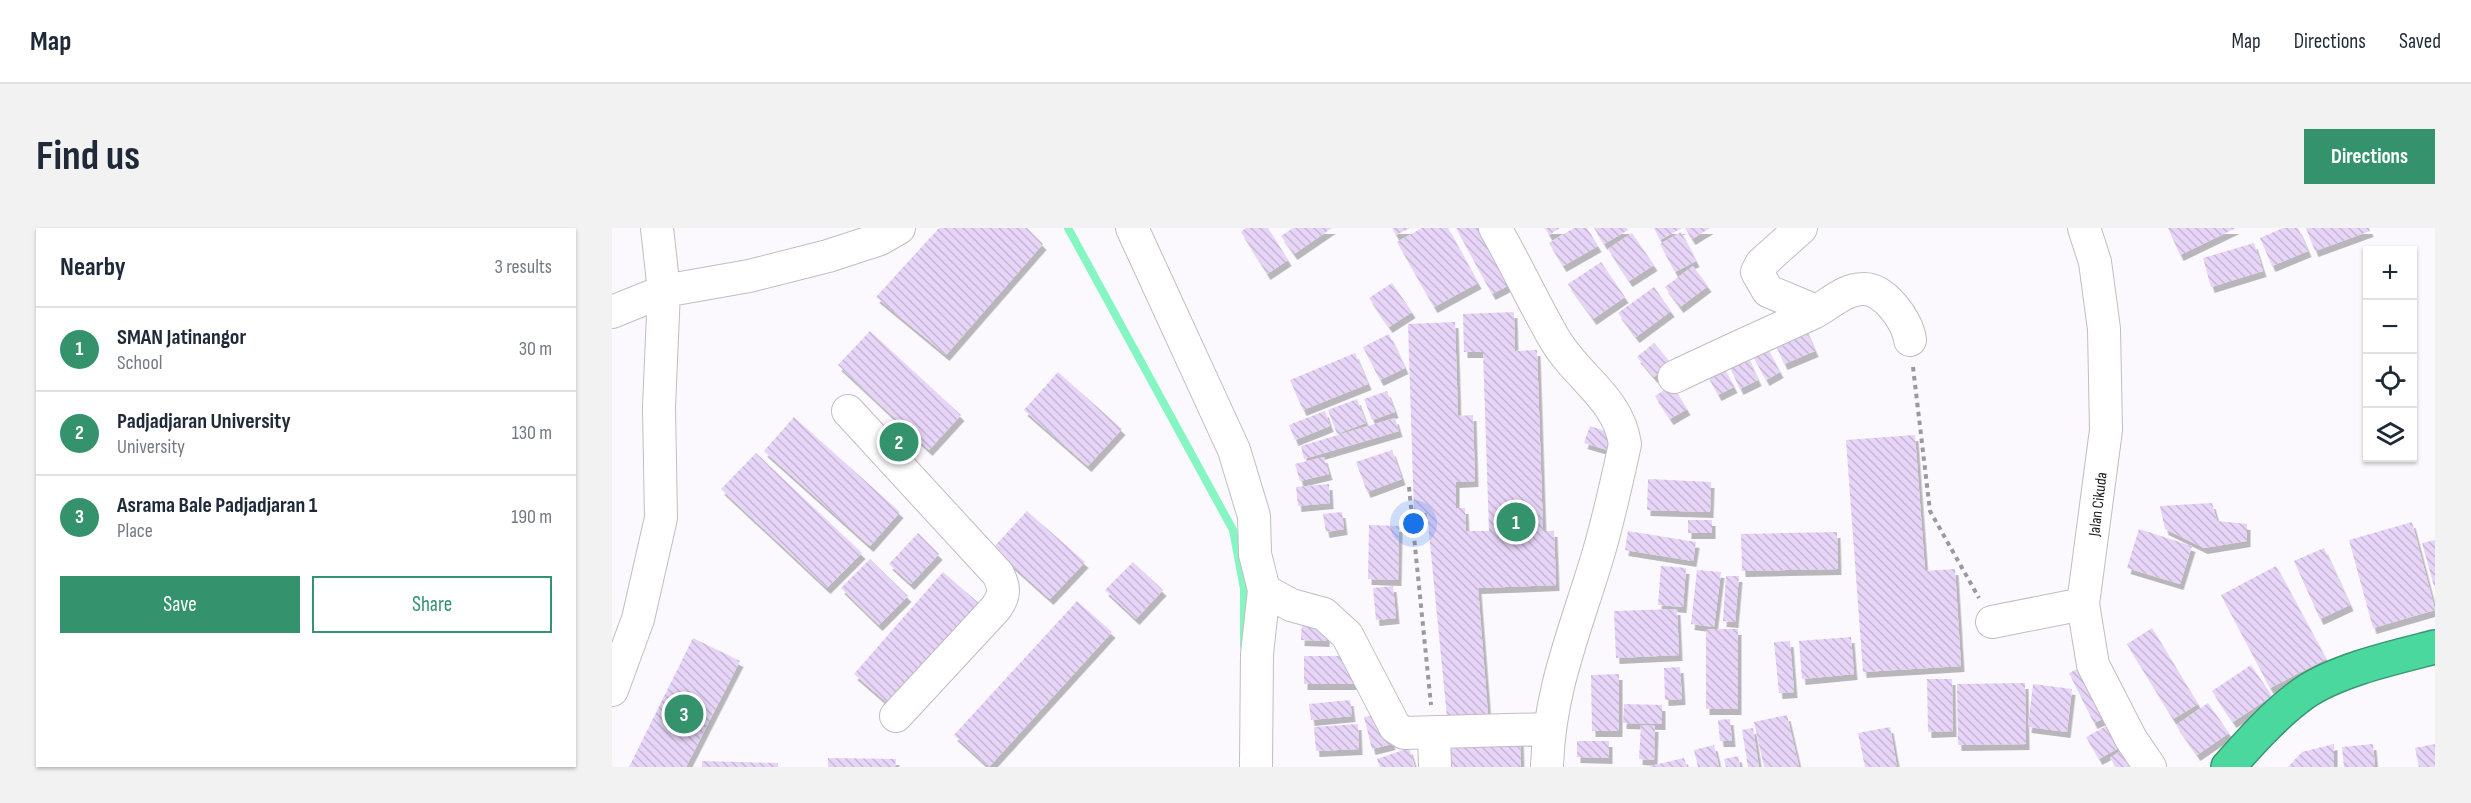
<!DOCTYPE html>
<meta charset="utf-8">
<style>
body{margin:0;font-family:"Sofia Sans Condensed",sans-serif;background:#f2f2f3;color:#1f2937}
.controls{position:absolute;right:18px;top:18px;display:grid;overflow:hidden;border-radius:0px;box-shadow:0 2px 4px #0004}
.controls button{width:54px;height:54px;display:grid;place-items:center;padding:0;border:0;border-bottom:2px solid #e0e1e3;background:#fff;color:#1f2937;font:30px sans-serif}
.you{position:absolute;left:802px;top:296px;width:21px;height:21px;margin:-15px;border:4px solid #fff;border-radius:50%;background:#1a73e8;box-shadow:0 0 0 9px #1a73e833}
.badge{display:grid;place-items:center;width:39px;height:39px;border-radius:50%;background:#34936c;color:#fff;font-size:20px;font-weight:700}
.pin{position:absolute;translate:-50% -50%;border:3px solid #fff;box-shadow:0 2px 6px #0006}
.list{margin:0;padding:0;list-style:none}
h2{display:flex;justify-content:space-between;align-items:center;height:78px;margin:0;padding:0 24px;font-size:26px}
h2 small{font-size:20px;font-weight:400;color:#747a83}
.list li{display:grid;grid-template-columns:39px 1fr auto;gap:18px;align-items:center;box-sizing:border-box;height:84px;padding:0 24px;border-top:2px solid #e0e1e3}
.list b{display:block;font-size:22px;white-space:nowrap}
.list p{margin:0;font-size:20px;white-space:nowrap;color:#747a83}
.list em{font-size:20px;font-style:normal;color:#747a83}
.actions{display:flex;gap:12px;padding:18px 24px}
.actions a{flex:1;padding:14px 0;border:2px solid #34936c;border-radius:0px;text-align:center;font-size:21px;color:#34936c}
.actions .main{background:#34936c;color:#fff}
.icon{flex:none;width:33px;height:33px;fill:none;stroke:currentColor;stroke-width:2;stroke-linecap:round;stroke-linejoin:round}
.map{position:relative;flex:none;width:1823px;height:539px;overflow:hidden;border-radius:0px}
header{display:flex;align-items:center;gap:36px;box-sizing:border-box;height:84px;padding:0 30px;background:#fff;border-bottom:2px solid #e0e1e3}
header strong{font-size:28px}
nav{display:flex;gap:33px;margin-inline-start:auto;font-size:21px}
.intro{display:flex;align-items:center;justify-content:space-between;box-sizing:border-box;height:144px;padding:0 36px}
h1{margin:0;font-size:42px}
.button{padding:15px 27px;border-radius:0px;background:#34936c;color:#fff;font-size:21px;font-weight:700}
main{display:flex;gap:36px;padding:0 36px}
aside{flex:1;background:#fff;border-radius:0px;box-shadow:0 2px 4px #0004}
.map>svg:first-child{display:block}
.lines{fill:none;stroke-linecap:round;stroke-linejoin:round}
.stream{stroke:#85f6c2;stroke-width:8}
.building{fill:url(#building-back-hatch);filter:url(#shadow)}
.minor-casing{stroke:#c0bdc3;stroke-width:34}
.highway-casing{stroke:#399570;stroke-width:36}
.path{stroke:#9b999d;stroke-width:4;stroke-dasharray:4.5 4.5;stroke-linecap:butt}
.minor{stroke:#fff;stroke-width:32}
.highway{stroke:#4ad89e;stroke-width:33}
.labels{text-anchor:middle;stroke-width:4.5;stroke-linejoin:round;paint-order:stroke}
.street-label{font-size:16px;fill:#1a191b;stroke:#fff}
</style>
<header>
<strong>Map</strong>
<nav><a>Map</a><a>Directions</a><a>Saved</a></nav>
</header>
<div class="intro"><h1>Find us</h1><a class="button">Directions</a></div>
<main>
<aside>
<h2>Nearby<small>3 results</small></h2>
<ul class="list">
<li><span class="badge">1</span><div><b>SMAN Jatinangor</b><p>School</p></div><em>30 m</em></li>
<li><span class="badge">2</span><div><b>Padjadjaran University</b><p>University</p></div><em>130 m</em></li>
<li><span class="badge">3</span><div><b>Asrama Bale Padjadjaran 1</b><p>Place</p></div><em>190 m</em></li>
</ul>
<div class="actions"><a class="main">Save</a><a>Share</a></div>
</aside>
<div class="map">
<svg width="1823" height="539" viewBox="0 0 1823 539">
<defs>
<pattern id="building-back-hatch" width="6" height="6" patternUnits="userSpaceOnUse" patternTransform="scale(1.5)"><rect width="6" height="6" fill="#e7d5f8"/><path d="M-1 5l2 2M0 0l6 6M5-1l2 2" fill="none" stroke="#c6b6d4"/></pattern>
<filter id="shadow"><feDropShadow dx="3.5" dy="6" stdDeviation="0" flood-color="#0004"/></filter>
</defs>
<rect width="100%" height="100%" fill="#fbf8fe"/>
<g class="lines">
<!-- stream -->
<path class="stream" d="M456,0l165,302 11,59v57"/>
</g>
<!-- building -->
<path class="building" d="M327,0h88l16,16 -97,111 -70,-58z
M634,0h22l20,32 -21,14 -26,-42z
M681,0h39l-38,26 -13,-18z
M780,0h18l-14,7z
M810,0h26l30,55 -44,24 -37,-65z
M844,0h34l29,52 -27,14z
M933,0h15l-11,7z
M962,0h13l11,18 -35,20 -14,-23z
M982,0h33l1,2 -24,14z
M1042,0h28l-22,12z
M1073,0h25l-18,11z
M1556,0h68l-56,27z
M1671,0h15l10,23 -36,15 -12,-28z
M1694,0h63l1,3 -55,20z
M1069,4l15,29 -21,11 -15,-28z
M1020,5l22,32 -25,16 -21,-32z
M1642,15l9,28 -52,16 -8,-29z
M989,34l24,35 -32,22 -25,-35z
M1081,38l15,20 -28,21 -15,-20z
M780,55l20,29 -23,15 -20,-29z
M1042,59l17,24 -35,26 -18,-24z
M902,84l1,39 22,-1 6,181h11l2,54 -78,3 10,127 -41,2 -20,-204h-13l-6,-189 47,-2 3,94 15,-1 2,66 -19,1v26h9l1,23h23l-6,-179h-19l-1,-38z
M1190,93l13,30 -31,13 -13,-30z
M258,103l91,84 -32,35 -91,-85z
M777,106l16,34 -25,12 -17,-33z
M1149,109l19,35 -14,8 -19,-35z
M1042,115l17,20 -17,14 -17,-20z
M1131,120l15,32 -18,9 -15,-32z
M743,125l13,31 -65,26 -13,-30z
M1109,135l13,24 -16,8 -13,-24z
M446,144l64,57 -34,37 -64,-56z
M1060,157l15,24 -17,10 -15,-23z
M775,163l8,21 -23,8 -8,-21z
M745,171l9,24 -29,11 -9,-24z
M713,183l5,15 -35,14 -6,-15z
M182,189l106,95 -30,34 -106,-95z
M783,190l4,13 -95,28 -3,-13z
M978,198l29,10 -5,16 -30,-9z
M1303,207l10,136 30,-2 6,97 -98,6 -17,-232z
M780,222l10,29 -35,13 -11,-30z
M144,225l106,100 -35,35 -106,-99z
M712,229l5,17 -29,7 -5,-17z
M1036,251l63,3 -1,30 -63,-2z
M717,256l1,19 -32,3 -2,-19z
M1600,275l5,18 30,3v17l-43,7 -39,-19 -5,-23z
M415,283l58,51 -35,37 -57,-51z
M730,284l2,17 -18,3 -3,-18z
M1076,292h24v13h-24z
M1800,294l23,88 -62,18 -24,-88z
M757,297l30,1 -1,54 -30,-1z
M1527,301l53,17 -12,38 -53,-16z
M1016,303l68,11 -3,19 -68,-11z
M1225,304l1,37 -96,2 -1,-37z
M306,305l21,21 -28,30 -22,-20z
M1823,312v46h-1l-12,-43z
M1712,320l26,57 -30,14 -26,-58z
M258,331l38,37 -29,29 -38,-37z
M521,334l30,28 -27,29 -31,-29z
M1049,338l25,2 -3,39 -25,-2z
M1664,338l50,93 -56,29 -49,-93z
M1085,342l24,2 -7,55 -23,-3z
M331,344l38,33 -89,102 -38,-33z
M1114,348h13l-4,46 -12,-1z
M781,358l3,32 -20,2 -3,-32z
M465,373l35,31 -123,135 -35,-32z
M1065,381l2,46 -63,3 -2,-47z
M690,393l25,1 -1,19 -25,-1z
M1540,400l46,76 -25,15 -46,-75z
M1094,401h32v80h-32z
M1239,409l3,37 -52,5 -3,-38z
M81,410l47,23 -54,106h-57z
M1178,413l4,51 -15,1 -5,-51z
M692,428h49v28h-49z
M1476,436l25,50 -19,9 -25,-50z
M1639,437l21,31 -39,26 -21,-31z
M1068,439l2,32 -17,1 -1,-32z
M1007,446v57h-27l-1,-56z
M1315,451h25l1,52 -25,1z
M1413,455l1,61 -68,1 -1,-61z
M1421,456l39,5 -5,43 -39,-5z
M738,472l2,16 -41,4 -2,-16z
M1596,475l21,30 -32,22 -21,-30z
M1012,476l38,1v19l-39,-1z
M773,485l7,31 -20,5 -8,-32z
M1175,487l12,52h-35l-10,-45z
M1118,491l2,22h-12l-2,-21z
M746,496l1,25 -43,2 -2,-24z
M1498,496l12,22 -23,13 -13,-22z
M1029,497l14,1 -1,34 -15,-1z
M1278,499l7,40h-32l-7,-34z
M1141,500l6,39h-11l-6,-37z
M908,503l1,36h-78l-1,-27z
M965,513h32v17l-32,-1z
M1722,516v23h-46l14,-15z
M1761,516l2,23h-31l-2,-20z
M1823,516v23h-16l-4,-19z
M1102,517l5,22h-21l-4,-17z
M1514,519l14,20h-24l-6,-9z
M797,520l6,19h-35l-3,-8z
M1126,528l2,11h-14l-2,-8z
M216,530l68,1 -1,8h-67z
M1072,530l3,9h-37v-1z
M90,533l76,2v4h-76z"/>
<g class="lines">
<!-- minor casing -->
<g class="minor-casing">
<path id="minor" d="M520,0l102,222 20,66 1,38 9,36 -7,64 -1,113
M883,0c21,36 38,74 59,110 22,39 64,59 71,106 -9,41 -18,84 -31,124 -21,68 -45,126 -47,199
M1189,0l-40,36 -4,8 11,19 48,20
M1472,0l11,34 9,67 2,101 -23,174 10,61 38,74 19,28
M0,84l52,-21 85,-15 79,-20 52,-17 19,-11
M1062,149c46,-22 93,-43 139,-64 16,-8 31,-24 50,-24 21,-1 45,32 47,51
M236,183l150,163c7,14 7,21 -2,34l-100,108
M652,362l27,15 33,9 23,21 48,92 9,6 144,-4
M1380,394l91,-18
M0,462l26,-71 23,-101 -2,-111 5,-116 -7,-63
M822,505l1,34"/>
</g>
<!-- highway casing -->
<g class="highway-casing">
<path id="highway" d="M1616,539c24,-27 47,-53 76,-74 33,-23 92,-36 131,-46"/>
</g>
<!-- path -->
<path class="path" d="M1301,139l17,144 49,87
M797,259l22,218"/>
<!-- minor -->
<use href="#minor" class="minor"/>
<!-- highway -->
<use href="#highway" class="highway"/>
</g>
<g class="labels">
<!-- street labels -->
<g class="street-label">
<text transform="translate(1485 276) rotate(-83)" y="6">Jalan Cikuda</text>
</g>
</g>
</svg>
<div class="controls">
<button>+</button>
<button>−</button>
<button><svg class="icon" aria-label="locate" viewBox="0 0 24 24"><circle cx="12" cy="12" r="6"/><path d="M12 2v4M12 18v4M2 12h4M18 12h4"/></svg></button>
<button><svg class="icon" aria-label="layers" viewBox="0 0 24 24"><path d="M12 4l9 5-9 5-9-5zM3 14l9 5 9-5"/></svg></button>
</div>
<div class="you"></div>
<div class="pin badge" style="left:904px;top:294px">1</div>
<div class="pin badge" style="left:287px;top:214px">2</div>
<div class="pin badge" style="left:72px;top:486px">3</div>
</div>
</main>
